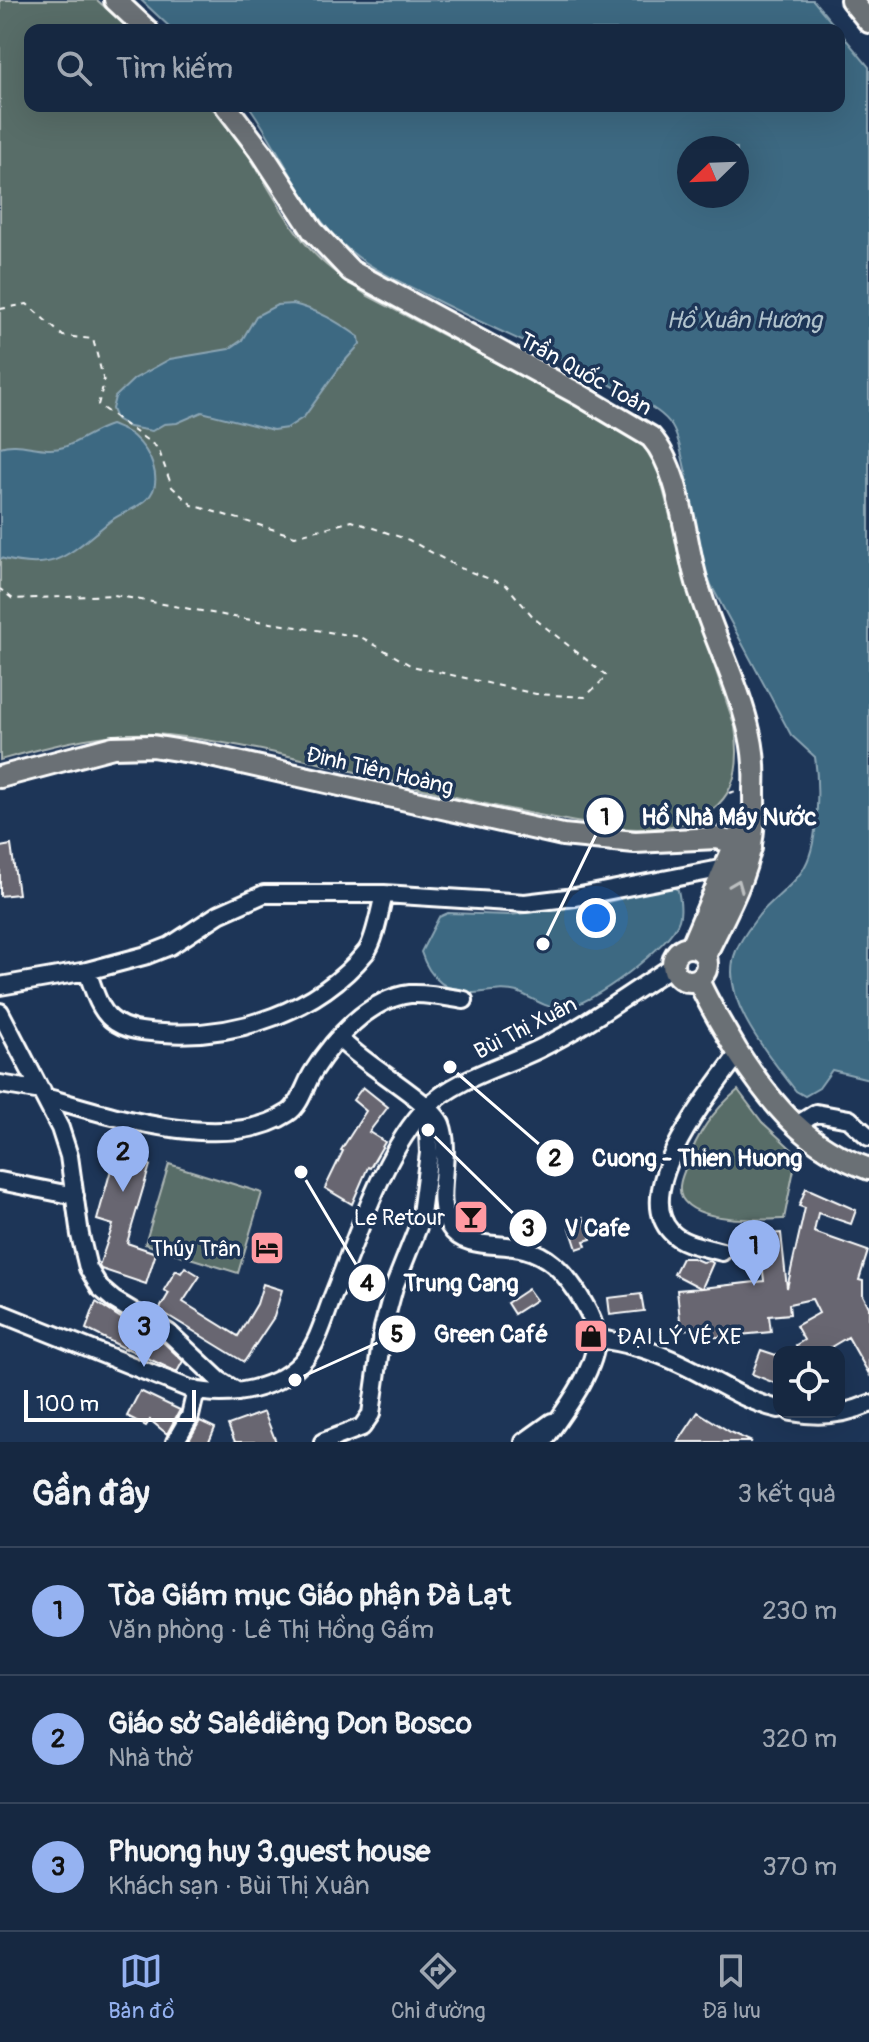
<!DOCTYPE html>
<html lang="vi">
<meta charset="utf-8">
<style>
body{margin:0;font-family:Pangolin,sans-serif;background:#1f3048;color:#f1f3f6}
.controls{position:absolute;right:24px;bottom:24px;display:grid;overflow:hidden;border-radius:16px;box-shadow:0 8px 32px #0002}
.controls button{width:72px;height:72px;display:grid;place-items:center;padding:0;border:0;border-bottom:2px solid #35445a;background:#162841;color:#f1f3f6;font:40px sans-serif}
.compass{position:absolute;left:677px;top:136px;width:72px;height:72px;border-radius:50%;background:#162841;box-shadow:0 8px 32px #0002;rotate:247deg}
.scale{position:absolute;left:24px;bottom:20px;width:172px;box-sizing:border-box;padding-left:8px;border:4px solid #fff;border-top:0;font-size:22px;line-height:28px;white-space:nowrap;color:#fff;-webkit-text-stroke:6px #1d3557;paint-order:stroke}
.you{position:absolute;left:596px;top:918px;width:28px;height:28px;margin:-20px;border:6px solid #fff;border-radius:50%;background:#1a73e8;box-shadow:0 0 0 12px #1a73e833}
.badge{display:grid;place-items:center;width:52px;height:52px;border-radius:50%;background:#95b2f1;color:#111;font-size:26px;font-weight:700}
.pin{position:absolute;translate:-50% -66px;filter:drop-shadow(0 2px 4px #0008)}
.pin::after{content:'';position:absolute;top:42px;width:28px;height:24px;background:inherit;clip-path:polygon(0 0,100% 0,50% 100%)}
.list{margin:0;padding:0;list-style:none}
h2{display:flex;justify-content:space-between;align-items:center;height:104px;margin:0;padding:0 32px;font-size:34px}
h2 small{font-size:26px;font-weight:400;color:#9ea6b1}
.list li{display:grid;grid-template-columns:52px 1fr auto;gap:24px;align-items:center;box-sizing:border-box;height:128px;padding:0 32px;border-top:2px solid #35445a}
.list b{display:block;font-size:30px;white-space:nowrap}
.list p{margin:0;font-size:26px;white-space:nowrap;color:#9ea6b1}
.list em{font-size:26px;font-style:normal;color:#9ea6b1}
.icon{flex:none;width:44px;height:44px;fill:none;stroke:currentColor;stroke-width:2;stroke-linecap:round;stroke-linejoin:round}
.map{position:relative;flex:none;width:869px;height:1442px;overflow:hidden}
.search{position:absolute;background:#162841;box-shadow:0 8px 32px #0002;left:24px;right:24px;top:24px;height:88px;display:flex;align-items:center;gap:20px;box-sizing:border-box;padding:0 28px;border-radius:16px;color:#9ea6b1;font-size:30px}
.sheet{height:488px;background:#162841}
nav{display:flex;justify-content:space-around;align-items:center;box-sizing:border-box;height:112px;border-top:2px solid #35445a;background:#162841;font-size:22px;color:#9ea6b1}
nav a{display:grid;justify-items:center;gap:4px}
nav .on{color:#95b2f1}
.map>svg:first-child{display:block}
.green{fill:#596d68;stroke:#acb6b4;stroke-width:2}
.water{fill:#3d6982;stroke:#8ba5b4;stroke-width:2;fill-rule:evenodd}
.building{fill:#676671;stroke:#fff;stroke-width:2}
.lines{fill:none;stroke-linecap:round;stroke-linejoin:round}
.minor-casing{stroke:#fff;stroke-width:22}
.major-casing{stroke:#fff;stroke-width:26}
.path{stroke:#fff;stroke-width:2;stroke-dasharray:6 6;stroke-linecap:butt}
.minor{stroke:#1d3557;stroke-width:16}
.major{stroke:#6a7074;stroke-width:20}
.oneway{stroke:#bcbfc0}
.labels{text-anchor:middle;stroke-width:7;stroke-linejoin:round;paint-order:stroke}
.street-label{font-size:22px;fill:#fff;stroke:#1d3557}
.poi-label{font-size:22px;fill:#fff;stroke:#1d3557;text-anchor:end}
.water-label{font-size:24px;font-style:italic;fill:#b1c3cd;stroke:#1d3557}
.leader{fill:none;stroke:#fff;stroke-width:3}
.callout-dot{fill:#fff;stroke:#1d3557;stroke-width:3}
.mark-label{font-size:24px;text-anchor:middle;font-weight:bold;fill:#111}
.callout-label{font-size:24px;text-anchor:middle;font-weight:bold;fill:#fff;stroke:#1d3557;stroke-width:7;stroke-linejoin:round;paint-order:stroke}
</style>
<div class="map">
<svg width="869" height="1442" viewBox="0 0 869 1442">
<rect width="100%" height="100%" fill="#1d3557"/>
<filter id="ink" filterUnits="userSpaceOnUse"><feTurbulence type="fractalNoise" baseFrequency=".0125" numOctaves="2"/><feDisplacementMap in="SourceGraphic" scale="16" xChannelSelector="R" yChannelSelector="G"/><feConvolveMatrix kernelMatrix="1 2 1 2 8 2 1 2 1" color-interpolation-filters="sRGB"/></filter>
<g filter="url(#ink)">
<!-- green -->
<path class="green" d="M0,0h97l33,30h-100v76h180c42,41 62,99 100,143 17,19 37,32 58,47l242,127 27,16 19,23 35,135 44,130c7,46 -2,82 -51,96 -48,14 -102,0 -150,-9 -123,-23 -243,-66 -367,-79 -57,-6 -113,10 -167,25z
M738,1090l24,32 35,32 -13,65c-25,1 -87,4 -102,-21 -6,-11 2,-26 6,-36 9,-30 26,-52 50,-72z
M169,1164l93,29 -24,80 -93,-29z"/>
<!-- water -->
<path class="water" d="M141,0h672l25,30h-665z
M839,31l30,36v1012l-37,-9 -13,18 -14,8 -9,-5c-26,-34 -79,-94 -60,-140 5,-13 15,-25 23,-36 14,-17 36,-30 46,-49 14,-25 14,-81 10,-109l-24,-22 -80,-150c-15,-34 -18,-75 -25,-112 -4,-16 -7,-38 -17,-51 -12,-15 -36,-24 -51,-33 -63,-36 -132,-62 -196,-96 -25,-13 -52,-25 -73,-43 -44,-37 -67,-98 -100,-144h590zM689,148h48v48h-48z
M293,304c25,6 45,18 66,33l1,7 -17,19 -39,54 -17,11 -14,2 -71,-18 -25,11 -13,1 -12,7 -23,-4 -13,-8 -4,-10 3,-12 19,-18 36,-20 59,-10 13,-9 14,-24 21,-11z
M111,425c7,3 17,6 22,11 17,15 33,46 13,64 -11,10 -26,13 -37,22 -41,33 -53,51 -109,36v-111c20,-7 43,7 64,0 17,-6 30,-17 47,-22z
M671,886l7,4c2,9 4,21 1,30 -7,25 -90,87 -115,88 -17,2 -32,-11 -47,-16 -15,-4 -27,0 -43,1 -28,0 -45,-16 -53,-41l18,-35 9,-4 62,2 94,-12z"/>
<!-- building -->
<path class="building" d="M11,845l7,49 -18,2v-49z
M363,1087l25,20 -19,25 16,10 -15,26 -2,-1 -16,37 -27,-16 18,-37 -2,-1 25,-39 -13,-11z
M115,1155l35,10 -23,78 29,10 -10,31 -45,-15 -2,-3 14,-41 -16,-5z
M806,1188l50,22 -5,14 -33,-11 -4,19 54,19 -9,29 4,1v14l6,12v67l-21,-37 -17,10 3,5h-34l-4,-7 8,-5 -8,-14 23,-13 -7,-14 -23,5 1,10 -21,2 2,16 -74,7 -1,-11 -15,2 -4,-40 24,-2 -27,-14 8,-16h11l9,4 8,-1 3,2 -11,25 62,-7 -5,-46 22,-2 6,55 18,-80 -6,-2z
M583,1217l8,22 -7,2 2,5 -9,3 -9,-27z
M185,1267l15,9 -17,26 55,34 19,-32 6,-20 19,6 -8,27 -30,45 -85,-52 10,-17 -5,-3 12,-20 5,3z
M528,1289l8,11 -22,14 -7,-11z
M641,1294l3,17 -34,4 -2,-17z
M96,1302l37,24 -7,23 -40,-20z
M139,1330l25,13 19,18 -6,11 -49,-23z
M761,1350l18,6 -2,28 -25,-10z
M140,1391l40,19 -13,24 -17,-14 -4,6 -19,-10z
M264,1412l12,30h-41l-7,-17z
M698,1412l34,21 20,9h-74z
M200,1421l15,7 -6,14h-21z"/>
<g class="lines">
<!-- minor casing -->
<g class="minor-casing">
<path id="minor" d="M87,971c6,16 11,37 24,48 14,12 35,13 52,14 74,5 155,-22 203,-81 9,-11 14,-43 18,-58
M0,986l87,-15 60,-16 23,-9 49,-32 45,-20h120l141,9 50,-6 150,-29
M0,1012l60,116 9,28 11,79 8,33 12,20 14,12 55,33 50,47 19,12
M339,1038c22,25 92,63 102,86 12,31 -9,76 9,103 14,23 51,15 74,22 23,6 38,21 51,40 9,14 21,33 21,50 0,33 -35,76 -53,103
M0,1084l42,7
M45,1097c66,19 181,57 243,16 13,-8 17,-29 25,-41 21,-33 55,-73 97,-78 18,-1 37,3 54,6
M795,1126l21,-13 33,6 20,18
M0,1181l75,15
M722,1252c-17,-5 -39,-7 -51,-20 -41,-43 42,-143 68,-179
M0,1313l190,76c38,10 90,1 116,-32 13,-17 19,-41 27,-61 23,-56 51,-146 94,-189 30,-29 75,-40 112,-58 47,-23 90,-55 134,-83
M596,1339c30,3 58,12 85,25 33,15 62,37 98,45
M791,1412c26,5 53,3 78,-8
M175,1442l15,-26 6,-26
M323,1442l39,-15 9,-13 12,-86 11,-41 26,-65 9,-69 -2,-46
M524,1442l28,-20"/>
</g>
<!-- major casing -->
<g class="major-casing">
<path id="major" d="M115,0l32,30
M851,0l18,22
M226,106l36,47 51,78 38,40 229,124 71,42c29,33 33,96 44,138 14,55 43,105 55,160 4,18 5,36 4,54 0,19 1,36 -3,55 -7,39 -29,76 -46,112
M0,777l113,-30 39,-1 50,8 361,81 72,7 82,-4 34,10
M673 964a17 17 0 1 1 34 0a17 17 0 1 1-34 0Z
M691,947l50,-117
M698,980c11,25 25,47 39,71 36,55 68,95 132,118"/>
</g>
<!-- path -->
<path class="path" d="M0,309l27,-5 36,32 30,3 11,43 -6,23 60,43 14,39 20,18 103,31 57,-15 57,19 51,28 46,17 29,34 72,57 -22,21 -49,-3 -124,-28 -51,-29 -122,-19 -125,-23 -101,4 -13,-10
M729,793l7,-2"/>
<!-- minor -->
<use href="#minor" class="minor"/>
<!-- major -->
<use href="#major" class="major"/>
</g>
<!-- one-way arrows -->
<defs><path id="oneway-chevron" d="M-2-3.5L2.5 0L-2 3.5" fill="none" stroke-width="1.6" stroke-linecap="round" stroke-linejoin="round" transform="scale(2)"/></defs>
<use class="oneway" href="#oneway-chevron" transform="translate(737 885) rotate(-68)"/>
</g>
<!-- icons -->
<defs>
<g id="bar-square" transform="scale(1.8)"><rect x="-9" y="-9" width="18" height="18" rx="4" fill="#ff9aa2" stroke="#1d3557"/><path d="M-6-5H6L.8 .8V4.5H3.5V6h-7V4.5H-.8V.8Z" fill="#111"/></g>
<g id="hotel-square" transform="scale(1.8)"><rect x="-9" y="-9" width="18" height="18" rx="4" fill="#ff9aa2" stroke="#1d3557"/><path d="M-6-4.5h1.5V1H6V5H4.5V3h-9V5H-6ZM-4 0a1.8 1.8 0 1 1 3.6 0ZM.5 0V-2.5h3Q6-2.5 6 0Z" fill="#111"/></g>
<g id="shop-square" transform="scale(1.8)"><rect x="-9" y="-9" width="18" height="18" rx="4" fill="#ff9aa2" stroke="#1d3557"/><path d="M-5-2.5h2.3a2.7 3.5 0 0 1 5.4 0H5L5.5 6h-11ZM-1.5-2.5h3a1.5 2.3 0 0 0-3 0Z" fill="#111"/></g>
</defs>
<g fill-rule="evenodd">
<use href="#bar-square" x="471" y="1217"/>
<use href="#hotel-square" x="267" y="1248"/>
<use href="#shop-square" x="591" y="1336"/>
</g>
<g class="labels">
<!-- street labels -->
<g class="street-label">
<text transform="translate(586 373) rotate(29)" y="8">Trần Quốc Toản</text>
<text transform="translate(380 770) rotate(13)" y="8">Đinh Tiên Hoàng</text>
<text transform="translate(525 1027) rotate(-27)" y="8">Bùi Thị Xuân</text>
</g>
<!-- poi labels -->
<g class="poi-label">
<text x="445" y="1225">Le Retour</text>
<text x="241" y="1256">Thúy Trân</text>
<text x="617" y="1344" text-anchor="start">ĐẠI LÝ VÉ XE</text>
</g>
<!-- water labels -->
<g class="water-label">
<text x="744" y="328">Hồ Xuân Hương</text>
</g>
</g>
<!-- callouts -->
<path class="leader" d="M543 944L605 816M450 1067L555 1158M428 1130L528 1228M301 1172L367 1283M295 1380L397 1334"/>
<g class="callout-dot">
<circle cx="543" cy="944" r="8"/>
<circle cx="450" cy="1067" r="8"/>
<circle cx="428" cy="1130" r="8"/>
<circle cx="301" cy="1172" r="8"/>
<circle cx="295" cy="1380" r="8"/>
<circle cx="605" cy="816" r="20"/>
<circle cx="555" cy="1158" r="20"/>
<circle cx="528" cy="1228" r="20"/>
<circle cx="367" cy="1283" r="20"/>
<circle cx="397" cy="1334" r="20"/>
</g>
<g class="mark-label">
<text x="605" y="825">1</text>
<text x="555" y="1166">2</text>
<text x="528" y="1236">3</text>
<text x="367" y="1291">4</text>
<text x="397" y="1342">5</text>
</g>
<g class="callout-label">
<text x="729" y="825">Hồ Nhà Máy Nước</text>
<text x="697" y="1166">Cuong - Thien Huong</text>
<text x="597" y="1236">V Cafe</text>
<text x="461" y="1291">Trung Cang</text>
<text x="491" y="1342">Green Café</text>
</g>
</svg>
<div class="controls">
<button><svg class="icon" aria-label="locate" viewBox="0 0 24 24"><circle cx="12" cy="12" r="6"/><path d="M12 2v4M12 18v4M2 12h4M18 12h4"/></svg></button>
</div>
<svg class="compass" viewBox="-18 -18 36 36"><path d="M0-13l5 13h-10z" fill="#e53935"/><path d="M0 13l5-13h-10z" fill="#9ea6b1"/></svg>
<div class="scale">100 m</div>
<div class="you"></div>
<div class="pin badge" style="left:754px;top:1286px">1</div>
<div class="pin badge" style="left:123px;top:1192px">2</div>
<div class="pin badge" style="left:144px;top:1367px">3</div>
<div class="search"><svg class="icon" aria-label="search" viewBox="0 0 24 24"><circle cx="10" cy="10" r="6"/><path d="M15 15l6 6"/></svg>Tìm kiếm</div>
</div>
<section class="sheet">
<h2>Gần đây<small>3 kết quả</small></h2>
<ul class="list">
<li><span class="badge">1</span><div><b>Tòa Giám mục Giáo phận Đà Lạt</b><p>Văn phòng · Lê Thị Hồng Gấm</p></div><em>230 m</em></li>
<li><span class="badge">2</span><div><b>Giáo sở Salêdiêng Don Bosco</b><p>Nhà thờ</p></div><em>320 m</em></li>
<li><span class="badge">3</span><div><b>Phuong huy 3.guest house</b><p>Khách sạn · Bùi Thị Xuân</p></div><em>370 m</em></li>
</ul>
</section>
<nav>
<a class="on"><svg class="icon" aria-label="map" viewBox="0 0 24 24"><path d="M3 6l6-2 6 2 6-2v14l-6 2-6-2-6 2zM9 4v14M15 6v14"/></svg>Bản đồ</a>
<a><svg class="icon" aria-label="directions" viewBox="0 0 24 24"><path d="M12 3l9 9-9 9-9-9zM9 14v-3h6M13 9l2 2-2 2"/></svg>Chỉ đường</a>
<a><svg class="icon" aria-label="saved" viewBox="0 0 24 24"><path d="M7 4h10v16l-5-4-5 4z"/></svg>Đã lưu</a>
</nav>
